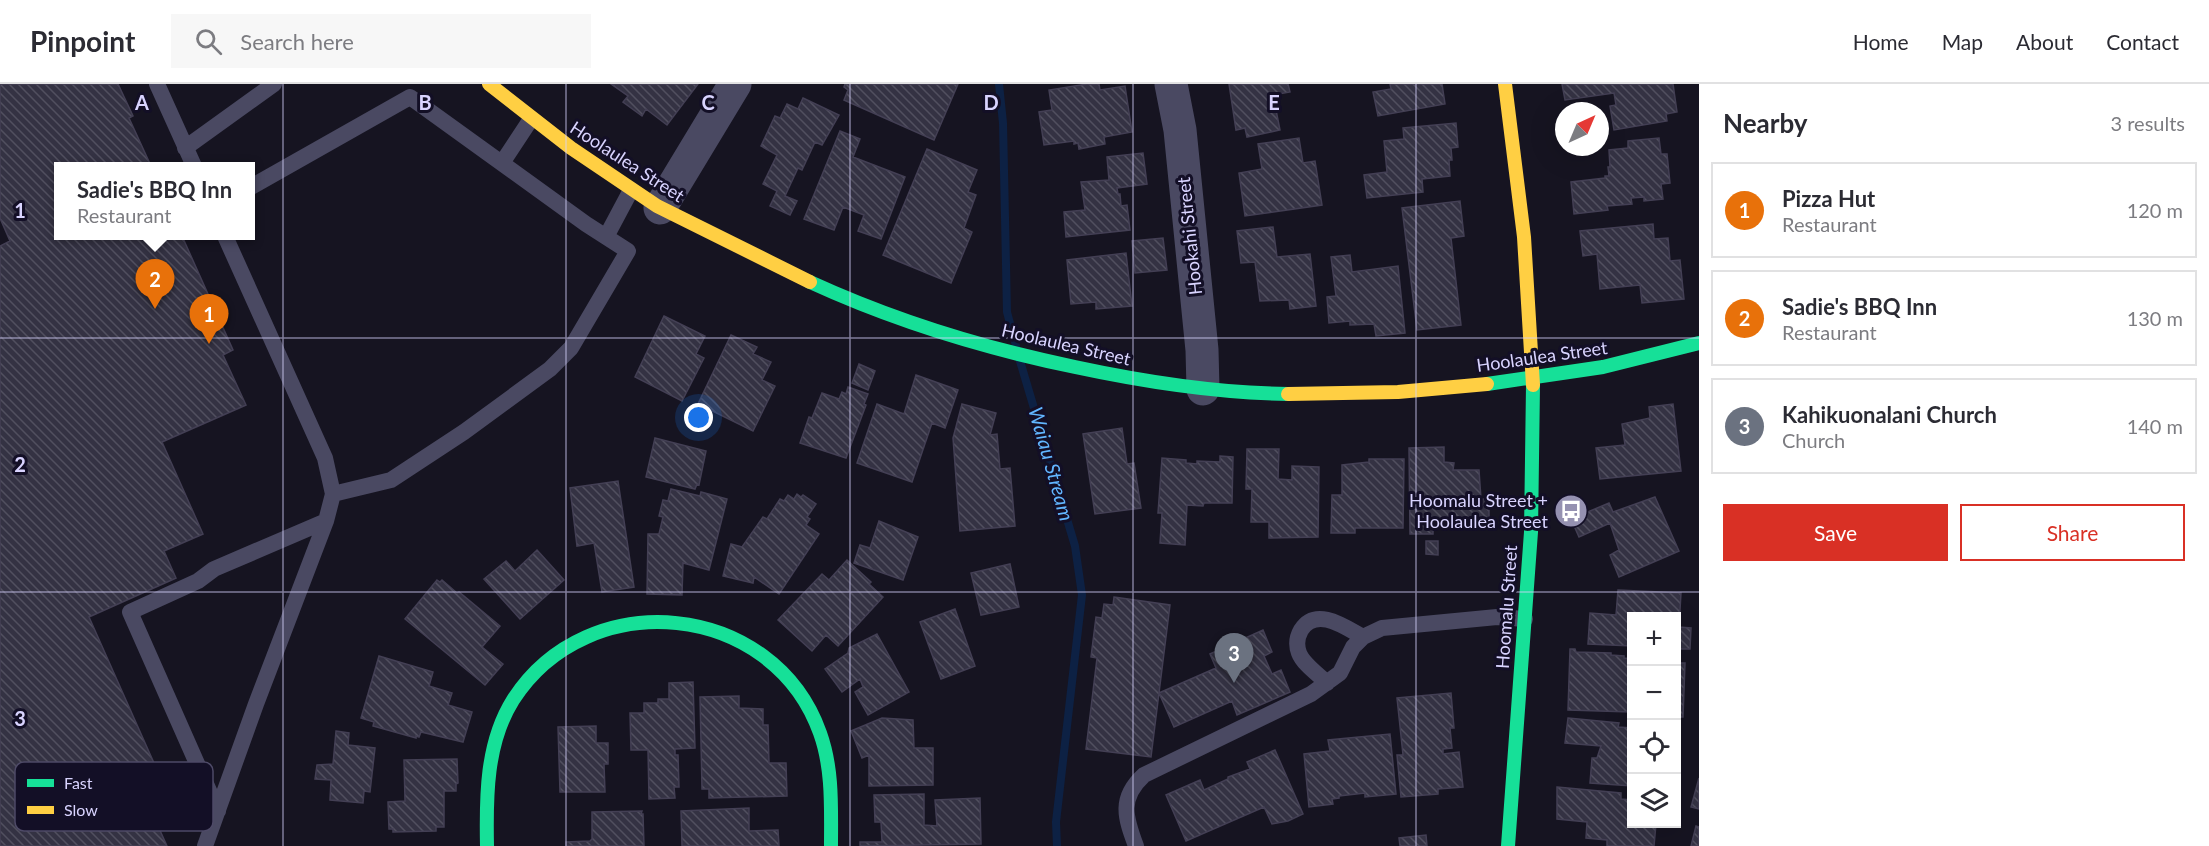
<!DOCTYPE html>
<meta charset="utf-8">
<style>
body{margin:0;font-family:Lato,sans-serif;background:#f7f7f7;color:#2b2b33}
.controls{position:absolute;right:18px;bottom:18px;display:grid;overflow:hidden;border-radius:0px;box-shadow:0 6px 24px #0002}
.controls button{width:54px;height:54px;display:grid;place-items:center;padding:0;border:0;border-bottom:2px solid #e1e1e2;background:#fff;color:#2b2b33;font:30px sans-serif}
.compass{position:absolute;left:1555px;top:18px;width:54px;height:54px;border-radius:50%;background:#fff;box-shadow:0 6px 24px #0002;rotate:44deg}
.you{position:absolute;left:699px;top:334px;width:21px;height:21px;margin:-15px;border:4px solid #fff;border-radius:50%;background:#1a73e8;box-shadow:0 0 0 9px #1a73e833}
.badge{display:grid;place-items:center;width:39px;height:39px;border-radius:50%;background:#d93025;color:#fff;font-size:20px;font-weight:700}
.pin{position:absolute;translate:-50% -50px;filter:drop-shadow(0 2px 3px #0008)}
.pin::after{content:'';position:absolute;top:32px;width:21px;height:18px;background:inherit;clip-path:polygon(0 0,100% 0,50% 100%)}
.popup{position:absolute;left:54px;top:78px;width:201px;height:78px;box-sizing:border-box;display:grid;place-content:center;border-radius:0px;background:#fff;filter:drop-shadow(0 2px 4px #0005);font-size:20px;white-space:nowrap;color:#7c7c81}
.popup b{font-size:22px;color:#2b2b33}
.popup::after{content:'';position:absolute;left:50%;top:100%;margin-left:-12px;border:12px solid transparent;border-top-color:#fff}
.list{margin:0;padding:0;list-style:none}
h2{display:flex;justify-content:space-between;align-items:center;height:78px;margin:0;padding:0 24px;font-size:26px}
h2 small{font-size:20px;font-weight:400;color:#7c7c81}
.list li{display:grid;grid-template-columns:39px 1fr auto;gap:18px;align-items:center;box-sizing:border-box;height:96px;margin:0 12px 12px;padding:0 12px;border:2px solid #e1e1e2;border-radius:0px}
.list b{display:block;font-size:22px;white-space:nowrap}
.list p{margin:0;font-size:20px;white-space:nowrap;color:#7c7c81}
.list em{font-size:20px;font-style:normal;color:#7c7c81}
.actions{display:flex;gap:12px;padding:18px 24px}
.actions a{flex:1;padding:14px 0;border:2px solid #d93025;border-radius:0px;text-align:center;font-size:21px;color:#d93025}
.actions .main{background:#d93025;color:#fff}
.icon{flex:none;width:33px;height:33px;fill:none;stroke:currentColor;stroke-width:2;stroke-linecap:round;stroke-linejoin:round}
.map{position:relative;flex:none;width:1699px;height:762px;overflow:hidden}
header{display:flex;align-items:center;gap:36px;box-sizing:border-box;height:84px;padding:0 30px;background:#fff;border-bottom:2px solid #e1e1e2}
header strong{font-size:28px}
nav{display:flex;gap:33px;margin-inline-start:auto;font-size:21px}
.search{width:420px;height:54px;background:#f7f7f7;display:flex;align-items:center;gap:15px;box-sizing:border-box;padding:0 21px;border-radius:0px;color:#7c7c81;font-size:22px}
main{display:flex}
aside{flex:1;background:#fff}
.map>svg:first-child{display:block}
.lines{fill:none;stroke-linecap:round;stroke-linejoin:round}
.stream{stroke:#0d2144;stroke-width:8}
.building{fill:url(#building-back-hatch);stroke:#433f54;stroke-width:1.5}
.lane{stroke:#4a4962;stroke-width:16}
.street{stroke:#4a4962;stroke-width:33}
.fast{stroke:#16e098;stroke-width:14}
.slow{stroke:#ffcf43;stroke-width:14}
.grid{fill:none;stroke:#d9d4ff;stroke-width:1.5;stroke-opacity:0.55}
.labels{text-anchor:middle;stroke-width:6;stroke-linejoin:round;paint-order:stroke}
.street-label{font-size:18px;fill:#d9d4ff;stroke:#130f26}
.poi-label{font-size:18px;fill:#d9d4ff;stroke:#130f26;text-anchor:end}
.water-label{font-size:20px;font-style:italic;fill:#62b6ff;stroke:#130f26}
.key{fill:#130f26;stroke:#4e4a67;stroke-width:1.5}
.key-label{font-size:16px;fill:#d9d4ff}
.grid-label{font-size:20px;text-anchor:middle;font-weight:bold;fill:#d9d4ff;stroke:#130f26;stroke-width:6;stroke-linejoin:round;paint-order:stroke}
</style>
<header>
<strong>Pinpoint</strong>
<div class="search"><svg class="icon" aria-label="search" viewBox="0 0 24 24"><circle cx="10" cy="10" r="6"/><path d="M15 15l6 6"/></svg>Search here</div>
<nav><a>Home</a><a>Map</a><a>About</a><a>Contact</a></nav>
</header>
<main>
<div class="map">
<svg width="1699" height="762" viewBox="0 0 1699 762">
<defs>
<pattern id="building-back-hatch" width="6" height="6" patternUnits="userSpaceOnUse" patternTransform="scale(1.5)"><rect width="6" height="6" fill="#343243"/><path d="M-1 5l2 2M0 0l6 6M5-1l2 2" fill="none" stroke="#514f5f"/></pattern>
</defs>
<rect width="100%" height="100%" fill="#161421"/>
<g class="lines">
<!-- stream -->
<path class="stream" d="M999,0l4,39 4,189 9,34
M1020,277l55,185 7,49 -26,227 1,24"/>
</g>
<!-- building -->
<path class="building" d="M0,0h118l15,32 -4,2 22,48h-92v70h123l51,114 -10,5 23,50 -84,37 41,92 -39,17 12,27 -87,39 89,200 -20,9 9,20h-167v-600l10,-5 -10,-23z
M611,0h87l-31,41 -21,-16 -4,7 -19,-14 5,-6z
M845,0h113l-24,56 -90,-40 4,-10 -4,-3z
M1087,0h12l1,6 25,-4 7,46 -28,5 1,7 -26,5 -1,-6 -4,1v-3l-30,4 -5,-33 13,-2 -3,-20z
M1229,0h59l2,8 -17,3 7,35 -33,7 -2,-9 -9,2z
M1390,0h52l3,20 -67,12 -5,-24 18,-3z
M1562,0h111l4,28 -11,2 1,7 -53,9 -4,-24 6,-1 -2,-12 -49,7z
M803,14l36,17 -17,30 -7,-3 -13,28 -4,-2 -13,28 12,5 -7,14 -20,-9 7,-15 -14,-7 14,-29 -16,-9 14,-30 5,2 7,-14 11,5z
M1456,39l2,24 -7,1 1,12h-3l1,16 -28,3 1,13 -56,6 -3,-23 23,-3 -3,-31 20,-2 -1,-11z
M840,47l20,8 -7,18 52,20 -24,62 -23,-8 6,-16 -21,-8 -9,23 -30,-11z
M1299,54l4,25 12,-2 7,44 -77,11 -6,-43 23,-4 -4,-25z
M1659,54l2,16h6l3,29 -9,1 2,15 -19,2v-4l-13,1 1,6 -25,2 1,4 -34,4 -3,-32 34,-4v-2h4l-1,-9h2l-1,-17 19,-2v-7z
M927,65l50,21 -9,22 8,3 -12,33 8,4 -21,51 -68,-28z
M1143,69l4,31 -30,4 1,6h2l1,12 6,-1 3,25 -64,7 -2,-25 21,-2 -4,-28 28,-2 -2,-23z
M1460,117l4,35 -13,2 10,87 -44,5 -15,-122z
M1653,140l1,15 14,-1 2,23 10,-1 4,39 -42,4 -2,-18 -40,4 -3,-35 -14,2 -3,-25z
M1273,143l4,30 33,-3 6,52 -26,3 -1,-9 -29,1 -5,-39 -14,1 -4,-32z
M1163,154l4,32 -32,3 -3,-32z
M1126,169l6,53 -36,3v-7l-25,2 -4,-44z
M1350,171l2,17 46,-6 7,67 -29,3 -2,-12 -24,1v-4l-21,2 -2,-26 9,-1 -5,-39z
M664,232l41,20 -9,18 8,4 -22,43 -47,-24z
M731,251l26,12 -4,7 18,8 -9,18 13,6 -22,45 -55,-27z
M859,280l16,7 -7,19 -16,-7z
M916,291l42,15 -13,38 -13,-5 -20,59 -55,-19 20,-59 27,10z
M848,303l20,7 -4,10 2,1 -20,53 -46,-15 9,-26 3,1 10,-25 17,6 3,-7 4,2z
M962,320l34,9 -6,22 7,-1 3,35 10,-1 5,58 -55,5 -7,-93z
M1673,320l8,67 -81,8 -4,-31 29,-3 -3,-21 28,-6 -1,-11z
M1122,344l5,36 7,-1 7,45 -46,6 -12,-80z
M655,354l51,13 -7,34 -2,-1 -2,5 -49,-12z
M1444,363v15l10,1 -1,7h26l2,29h8v25h-56v10h-23l-1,-86z
M1247,365h32l-1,30 14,1v-14l27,1 -1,70 -49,1v-16h-18l1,-33h-6z
M1220,372l13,1 -1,46h-28l-1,3 -16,-1 -2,40 -25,-2 2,-30h-4l4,-55 24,2v3l11,1v-3l23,1z
M1369,375h35l-1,69h-48v5h-24l1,-38h10v-30l27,-3z
M618,397l16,106 -32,5 -8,-49 -17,3 -7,-58z
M671,405l29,7 1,-4 26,7 -18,71 -26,-7 -1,32 -35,-1 1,-60h11l4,-17 -4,-1 4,-16 5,1z
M797,410l4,3 2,-2 13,9 -9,13 3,2 -4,6 13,9 -40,60 -25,-17 -1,6 -30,-7 8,-32 11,3 21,-30 4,2 13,-20 4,2 4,-6 6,4z
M1655,413l24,54 -60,26 -9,-22 9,-5 -9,-27 -31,14 -8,-18 38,-16 4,9z
M879,437l39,16 -15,43 -49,-17 6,-18 10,3z
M1426,457h12v14l-12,-1z
M537,466l27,30 -44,39 -36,-40 22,-18 9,10z
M847,476l24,22 -2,2 14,13 -45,49 -12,-11 -14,16 -34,-31 44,-46 7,6z
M1010,480l9,43 -38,8 -10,-42z
M437,496l3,2 2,-2 15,13 2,-1 41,34 -18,21 21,17 -18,21 -80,-66z
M1618,506l63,3 -2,34 12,1 -1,21h-14v-33h-44v30l-44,-2 2,-31 26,2z
M1114,513l56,8 -19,152 -65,-8 11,-91 -6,-1 5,-40 6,1 2,-14 9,1z
M955,525l20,57 -34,13 -21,-57z
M1263,546l9,22 -8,4 8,18 9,-4 9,22 -53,23 -5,-14 -58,26 -15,-34 57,-25 -6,-14z
M877,550l32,58 -41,23 -13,-23 8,-5 -3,-8 -18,13 -17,-23 23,-16 1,-5z
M1570,565h5l1,3 35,1v2l13,1v2l8,1v56l-1,-3 -63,-2z
M379,572l54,16 -4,14 23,7 -4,12 24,7 -9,30 -42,-10 -2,5 -3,-1v2l-43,-12 1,-4 -13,-4z
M1676,579h9l-2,54h-7z
M693,598l2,66 -20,1v6h3l1,32h-5l1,11 -26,1 -1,-49h-17l-1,-37h14v-10h14v-4h11v-16z
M1451,609l3,35h-4l2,20 -9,1v5l16,-2 4,35 -25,2v5l-37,3 -4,-42h6l-6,-57z
M739,612v12l24,1v16h5l1,38h17l1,33 -78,2v-9h-7l-2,-92z
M882,634l31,2 1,28h19v37l-64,1v-31l-7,3 -11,-27z
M1568,634l51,5 -1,4 14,1v58l-42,-3 2,-25h5l4,-12 -36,-3z
M596,642v17h12v21h-4l1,28h-45l-2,-65z
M336,647l13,2 -1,12 27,3 -5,44 -6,-1 -1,12 -33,-3 1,-20 -16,-1 2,-14 16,-1z
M1390,650l6,60 -31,3v-4l-26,3v2l-7,1 1,5 -24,3 -5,-53 26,-3 -2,-11z
M1275,666l28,64 -15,7 -16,3 -8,-17 -78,34 -20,-46 34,-15 4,10 24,-11v-2l22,-8 -3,-7z
M457,675l1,24 -2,1v7h-12v36h-8v4l-43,1v-3h-4l-1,-27 17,-1 -1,-41z
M1699,694v31l-8,-2z
M1557,703l64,6v6l11,1v24h24l-2,22h-47v-6l-21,-2 1,-16 -30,-3z
M924,710v31l13,1 -2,-26 45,-2 1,46 -121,2v-4h22l-1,-20h-6l-1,-27z
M749,724v23l29,-1 1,16h-97l-1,-35z
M642,727l-1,3h2l1,32h-78v-4l24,-1 2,-2v-27z
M1696,742l3,1v19h-8z
M1426,751l1,11h-27l-1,-8z"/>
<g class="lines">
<!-- lane -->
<path class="lane" d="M157,0l37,82
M185,64l89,-64
M502,79l29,-44
M251,103l159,-90 176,127 42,27 -57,97 -21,21 -86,63 -73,48 -58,14
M606,153l25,-47
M1327,599c-8,-8 -24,-19 -28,-30 -3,-8 -2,-16 2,-23 15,-24 44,-3 62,7
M218,727l-88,-199 68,-31 16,-12 112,-48
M205,762l51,-142 70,-183 7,-27 -8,-36 -100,-222
M1136,762c-11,-29 -17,-48 8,-71l167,-81 29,-21 13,-26 10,-10 19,-9 115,-11 28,2"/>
<!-- street -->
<path class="street" d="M1171,0l9,46 22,220 1,39
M660,124l75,-124"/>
<!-- fast -->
<path class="fast" d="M810,198c85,39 173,66 265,85 70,15 141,26 213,27
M1487,300l116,-17 96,-24
M487,762c-1,-49 -1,-103 26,-146 75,-117 260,-99 307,33 13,36 11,75 11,113
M1508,762l23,-314 2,-147"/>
<!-- slow -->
<path class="slow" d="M489,0l82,64 86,58 153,76
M1505,0l19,153 9,148
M1288,310l110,-2 89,-8"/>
</g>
<!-- grid -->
<path class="grid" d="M283,0v762M566,0v762M850,0v762M1133,0v762M1416,0v762M0,254h1699M0,508h1699"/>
<!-- icons -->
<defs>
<g id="bus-disc" transform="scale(1.725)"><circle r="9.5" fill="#9591b1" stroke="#130f26"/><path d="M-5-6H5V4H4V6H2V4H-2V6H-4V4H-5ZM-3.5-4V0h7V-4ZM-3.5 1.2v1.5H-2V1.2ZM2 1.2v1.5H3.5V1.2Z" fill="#fff"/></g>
</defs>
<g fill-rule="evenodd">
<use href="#bus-disc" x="1571" y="427"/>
</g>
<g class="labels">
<!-- street labels -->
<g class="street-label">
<text transform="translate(627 78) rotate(33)" y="6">Hoolaulea Street</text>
<text transform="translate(1190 152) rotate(-96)" y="6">Hookahi Street</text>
<text transform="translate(1066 261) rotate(13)" y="6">Hoolaulea Street</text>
<text transform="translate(1542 273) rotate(-8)" y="6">Hoolaulea Street</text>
<text transform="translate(1507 523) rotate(-86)" y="6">Hoomalu Street</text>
</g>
<!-- poi labels -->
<g class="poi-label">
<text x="1548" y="423">Hoomalu Street +<tspan x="1548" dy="21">Hoolaulea Street</tspan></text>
</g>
<!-- water labels -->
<g class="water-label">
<text transform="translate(1051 380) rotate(74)" y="7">Waiau Stream</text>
</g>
</g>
<!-- legend -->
<rect x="15" y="678" width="198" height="69" rx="9" class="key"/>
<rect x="27" y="695" width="27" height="8" fill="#16e098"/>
<rect x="27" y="722" width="27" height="8" fill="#ffcf43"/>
<g class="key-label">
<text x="64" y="705">Fast</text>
<text x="64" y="732">Slow</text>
</g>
<g class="grid-label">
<text x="142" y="26">A</text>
<text x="425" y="26">B</text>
<text x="708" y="26">C</text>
<text x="991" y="26">D</text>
<text x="1274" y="26">E</text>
<text x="20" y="134">1</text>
<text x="20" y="388">2</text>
<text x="20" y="642">3</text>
</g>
</svg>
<div class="controls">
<button>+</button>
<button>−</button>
<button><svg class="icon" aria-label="locate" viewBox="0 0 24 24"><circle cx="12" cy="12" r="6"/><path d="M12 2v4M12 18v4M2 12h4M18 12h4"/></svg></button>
<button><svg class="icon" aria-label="layers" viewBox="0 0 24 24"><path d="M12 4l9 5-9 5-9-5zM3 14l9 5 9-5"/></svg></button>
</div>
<svg class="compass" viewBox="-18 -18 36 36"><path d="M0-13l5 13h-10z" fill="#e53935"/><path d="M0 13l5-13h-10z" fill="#7c7c81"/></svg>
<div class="you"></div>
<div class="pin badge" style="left:209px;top:260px;background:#e8710a">1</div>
<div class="pin badge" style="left:155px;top:225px;background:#e8710a">2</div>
<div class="popup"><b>Sadie's BBQ Inn</b>Restaurant</div>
<div class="pin badge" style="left:1234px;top:599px;background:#6b7280">3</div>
</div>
<aside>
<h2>Nearby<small>3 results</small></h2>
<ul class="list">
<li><span class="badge" style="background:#e8710a">1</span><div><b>Pizza Hut</b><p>Restaurant</p></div><em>120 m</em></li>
<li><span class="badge" style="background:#e8710a">2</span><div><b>Sadie's BBQ Inn</b><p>Restaurant</p></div><em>130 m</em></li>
<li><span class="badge" style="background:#6b7280">3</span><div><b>Kahikuonalani Church</b><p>Church</p></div><em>140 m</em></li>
</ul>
<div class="actions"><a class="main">Save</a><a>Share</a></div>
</aside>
</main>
